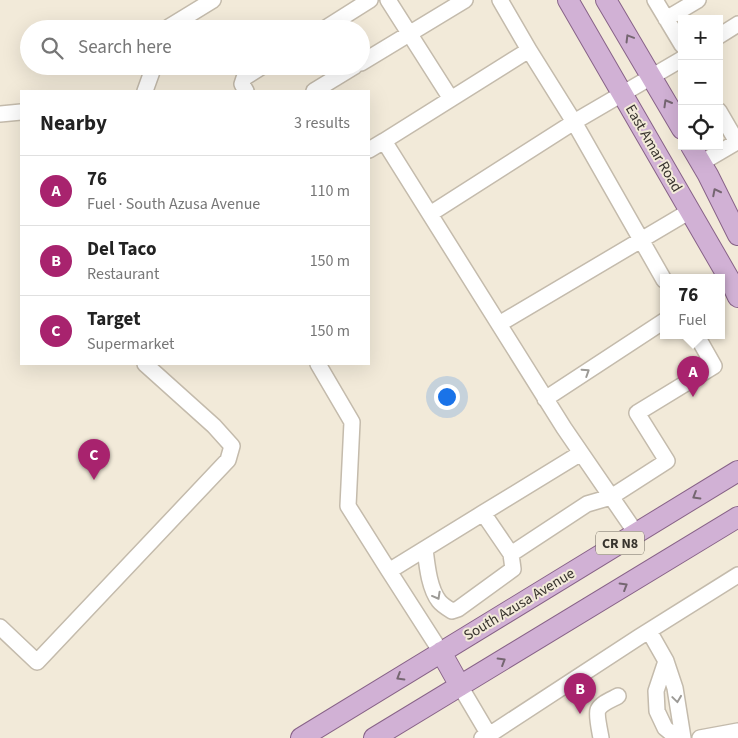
<!DOCTYPE html>
<meta charset="utf-8">
<style>
body{margin:0;font-family:"Source Sans 3",sans-serif;background:#f2f2f2;color:#222}
.controls{position:absolute;right:15px;top:15px;display:grid;overflow:hidden;border-radius:0px;box-shadow:0 5px 20px #0002}
.controls button{width:45px;height:45px;display:grid;place-items:center;padding:0;border:0;border-bottom:1px solid #e0e0e0;background:#fff;color:#222;font:25px sans-serif}
.you{position:absolute;left:446px;top:396px;width:18px;height:18px;margin:-12px;border:4px solid #fff;border-radius:50%;background:#1a73e8;box-shadow:0 0 0 8px #1a73e833}
.badge{display:grid;place-items:center;width:32px;height:32px;border-radius:50%;background:#a8236e;color:#fff;font-size:16px;font-weight:700}
.pin{position:absolute;translate:-50% -41px;filter:drop-shadow(0 1px 2px #0008)}
.pin::after{content:'';position:absolute;top:26px;width:18px;height:15px;background:inherit;clip-path:polygon(0 0,100% 0,50% 100%)}
.popup{position:absolute;left:660px;top:274px;width:65px;height:65px;box-sizing:border-box;display:grid;place-content:center;border-radius:0px;background:#fff;filter:drop-shadow(0 1px 4px #0005);font-size:16px;white-space:nowrap;color:#767676}
.popup b{font-size:19px;color:#222}
.popup::after{content:'';position:absolute;left:50%;top:100%;margin-left:-10px;border:10px solid transparent;border-top-color:#fff}
.list{margin:0;padding:0;list-style:none}
h2{display:flex;justify-content:space-between;align-items:center;height:65px;margin:0;padding:0 20px;font-size:21px}
h2 small{font-size:16px;font-weight:400;color:#767676}
.list li{display:grid;grid-template-columns:32px 1fr auto;gap:15px;align-items:center;box-sizing:border-box;height:70px;padding:0 20px;border-top:1px solid #e0e0e0}
.list b{display:block;font-size:19px;white-space:nowrap}
.list p{margin:0;font-size:16px;white-space:nowrap;color:#767676}
.list em{font-size:16px;font-style:normal;color:#767676}
.icon{flex:none;width:28px;height:28px;fill:none;stroke:currentColor;stroke-width:2;stroke-linecap:round;stroke-linejoin:round}
.map{position:relative;flex:none;width:738px;height:738px;overflow:hidden}
.search{position:absolute;background:#fff;box-shadow:0 5px 20px #0002;left:20px;top:20px;width:350px;height:55px;display:flex;align-items:center;gap:12px;box-sizing:border-box;padding:0 18px;border-radius:28px;color:#767676;font-size:19px}
.panel{position:absolute;background:#fff;box-shadow:0 5px 20px #0002;left:20px;top:90px;width:350px;height:275px;border-radius:0px}
.map>svg:first-child{display:block}
.lines{fill:none;stroke-linecap:round;stroke-linejoin:round}
.minor-casing{stroke:#c4bbac;stroke-width:18}
.major-casing{stroke:#886388;stroke-width:22}
.minor{stroke:#fff;stroke-width:15}
.major{stroke:#d1b1d5;stroke-width:20}
.oneway{stroke:#756671}
.oneway2{stroke:#9c9a96}
.labels{text-anchor:middle;stroke-width:4;stroke-linejoin:round;paint-order:stroke}
.shield{fill:#f2ead9;stroke:#706b61;stroke-width:1}
.shield-label{font-size:14px;font-weight:bold;fill:#38342e}
.street-label{font-size:15px;fill:#38342e;stroke:#f2ead9}
</style>
<div class="map">
<svg width="738" height="738" viewBox="0 0 738 738">
<rect width="100%" height="100%" fill="#f2ead9"/>
<g class="lines">
<!-- minor casing -->
<g class="minor-casing">
<path id="minor" d="M388,0l63,99
M500,0l29,50
M655,0l27,45
M666,19l32,-19
M168,29l1,-2 44,-27
M324,29l46,-29
M719,36l19,-12
M361,63l104,-63
M145,91l9,-25
M246,91l-4,-7 2,-6 19,-12
M314,91l41,-25
M0,114l21,-2
M369,150l15,-9
M701,163l36,-21 -18,-31
M430,214l144,-92 108,-63
M499,324l191,-113
M318,364l34,58 -4,84 41,65
M545,399l119,-78
M483,513l98,-60
M636,533l-72,-105 -180,-287 145,-91 45,72 90,158
M425,549c2,16 4,39 14,52 3,4 8,7 13,10l6,-2 55,-40 -2,-15
M0,627l37,35 191,-202 4,-14 -18,-20 -69,-62
M649,631l17,30 -10,30 1,20 8,17 10,8 6,2
M441,652l-52,-81 94,-58 28,41 76,-50 24,-7 56,-36 -30,-48 77,-47 -17,-30
M666,661l9,27 8,50
M460,686l29,49 -7,3
M491,738l-2,-3 150,-98 99,-62
M601,738c-1,-6 -5,-23 -3,-28 3,-7 15,-11 20,-14
M700,738l38,-7"/>
</g>
<!-- major casing -->
<g class="major-casing">
<path id="major" d="M568,0l163,282 7,15
M606,0l76,129
M691,146l17,29 30,60
M441,652l19,34
M301,738l437,-267
M374,738l364,-221"/>
</g>
<!-- minor -->
<use href="#minor" class="minor"/>
<!-- major -->
<use href="#major" class="major"/>
</g>
<!-- one-way arrows -->
<defs><path id="oneway-chevron" d="M-2-3.5L2.5 0L-2 3.5" fill="none" stroke-width="1.6" stroke-linecap="round" stroke-linejoin="round" transform="scale(1.25)"/></defs>
<g class="oneway">
<use href="#oneway-chevron" transform="translate(629 38) rotate(-121)"/>
<use href="#oneway-chevron" transform="translate(667 103) rotate(-120)"/>
<use href="#oneway-chevron" transform="translate(716 192) rotate(-117)"/>
<use href="#oneway-chevron" transform="translate(696 496) rotate(149)"/>
<use href="#oneway-chevron" transform="translate(624 586) rotate(-31)"/>
<use href="#oneway-chevron" transform="translate(502 661) rotate(-31)"/>
<use href="#oneway-chevron" transform="translate(400 677) rotate(149)"/>
</g>
<g class="oneway2">
<use href="#oneway-chevron" transform="translate(586 372) rotate(-33)"/>
<use href="#oneway-chevron" transform="translate(437 596) rotate(61)"/>
<use href="#oneway-chevron" transform="translate(677 699) rotate(82)"/>
</g>
<g class="labels">
<!-- shield labels -->
<rect class="shield" x="596" y="531.5" width="48" height="23" rx="4"/>
<g class="shield-label">
<text x="620" y="548">CR N8</text>
</g>
<!-- street labels -->
<g class="street-label">
<text transform="translate(654 148) rotate(60)" y="5">East Amar Road</text>
<text transform="translate(519 604) rotate(-31)" y="5">South Azusa Avenue</text>
</g>
</g>
</svg>
<div class="controls">
<button>+</button>
<button>−</button>
<button><svg class="icon" aria-label="locate" viewBox="0 0 24 24"><circle cx="12" cy="12" r="6"/><path d="M12 2v4M12 18v4M2 12h4M18 12h4"/></svg></button>
</div>
<div class="you"></div>
<div class="pin badge" style="left:693px;top:397px">A</div>
<div class="popup"><b>76</b>Fuel</div>
<div class="pin badge" style="left:580px;top:714px">B</div>
<div class="pin badge" style="left:94px;top:480px">C</div>
<div class="search"><svg class="icon" aria-label="search" viewBox="0 0 24 24"><circle cx="10" cy="10" r="6"/><path d="M15 15l6 6"/></svg>Search here</div>
<section class="panel">
<h2>Nearby<small>3 results</small></h2>
<ul class="list">
<li><span class="badge">A</span><div><b>76</b><p>Fuel · South Azusa Avenue</p></div><em>110 m</em></li>
<li><span class="badge">B</span><div><b>Del Taco</b><p>Restaurant</p></div><em>150 m</em></li>
<li><span class="badge">C</span><div><b>Target</b><p>Supermarket</p></div><em>150 m</em></li>
</ul>
</section>
</div>
